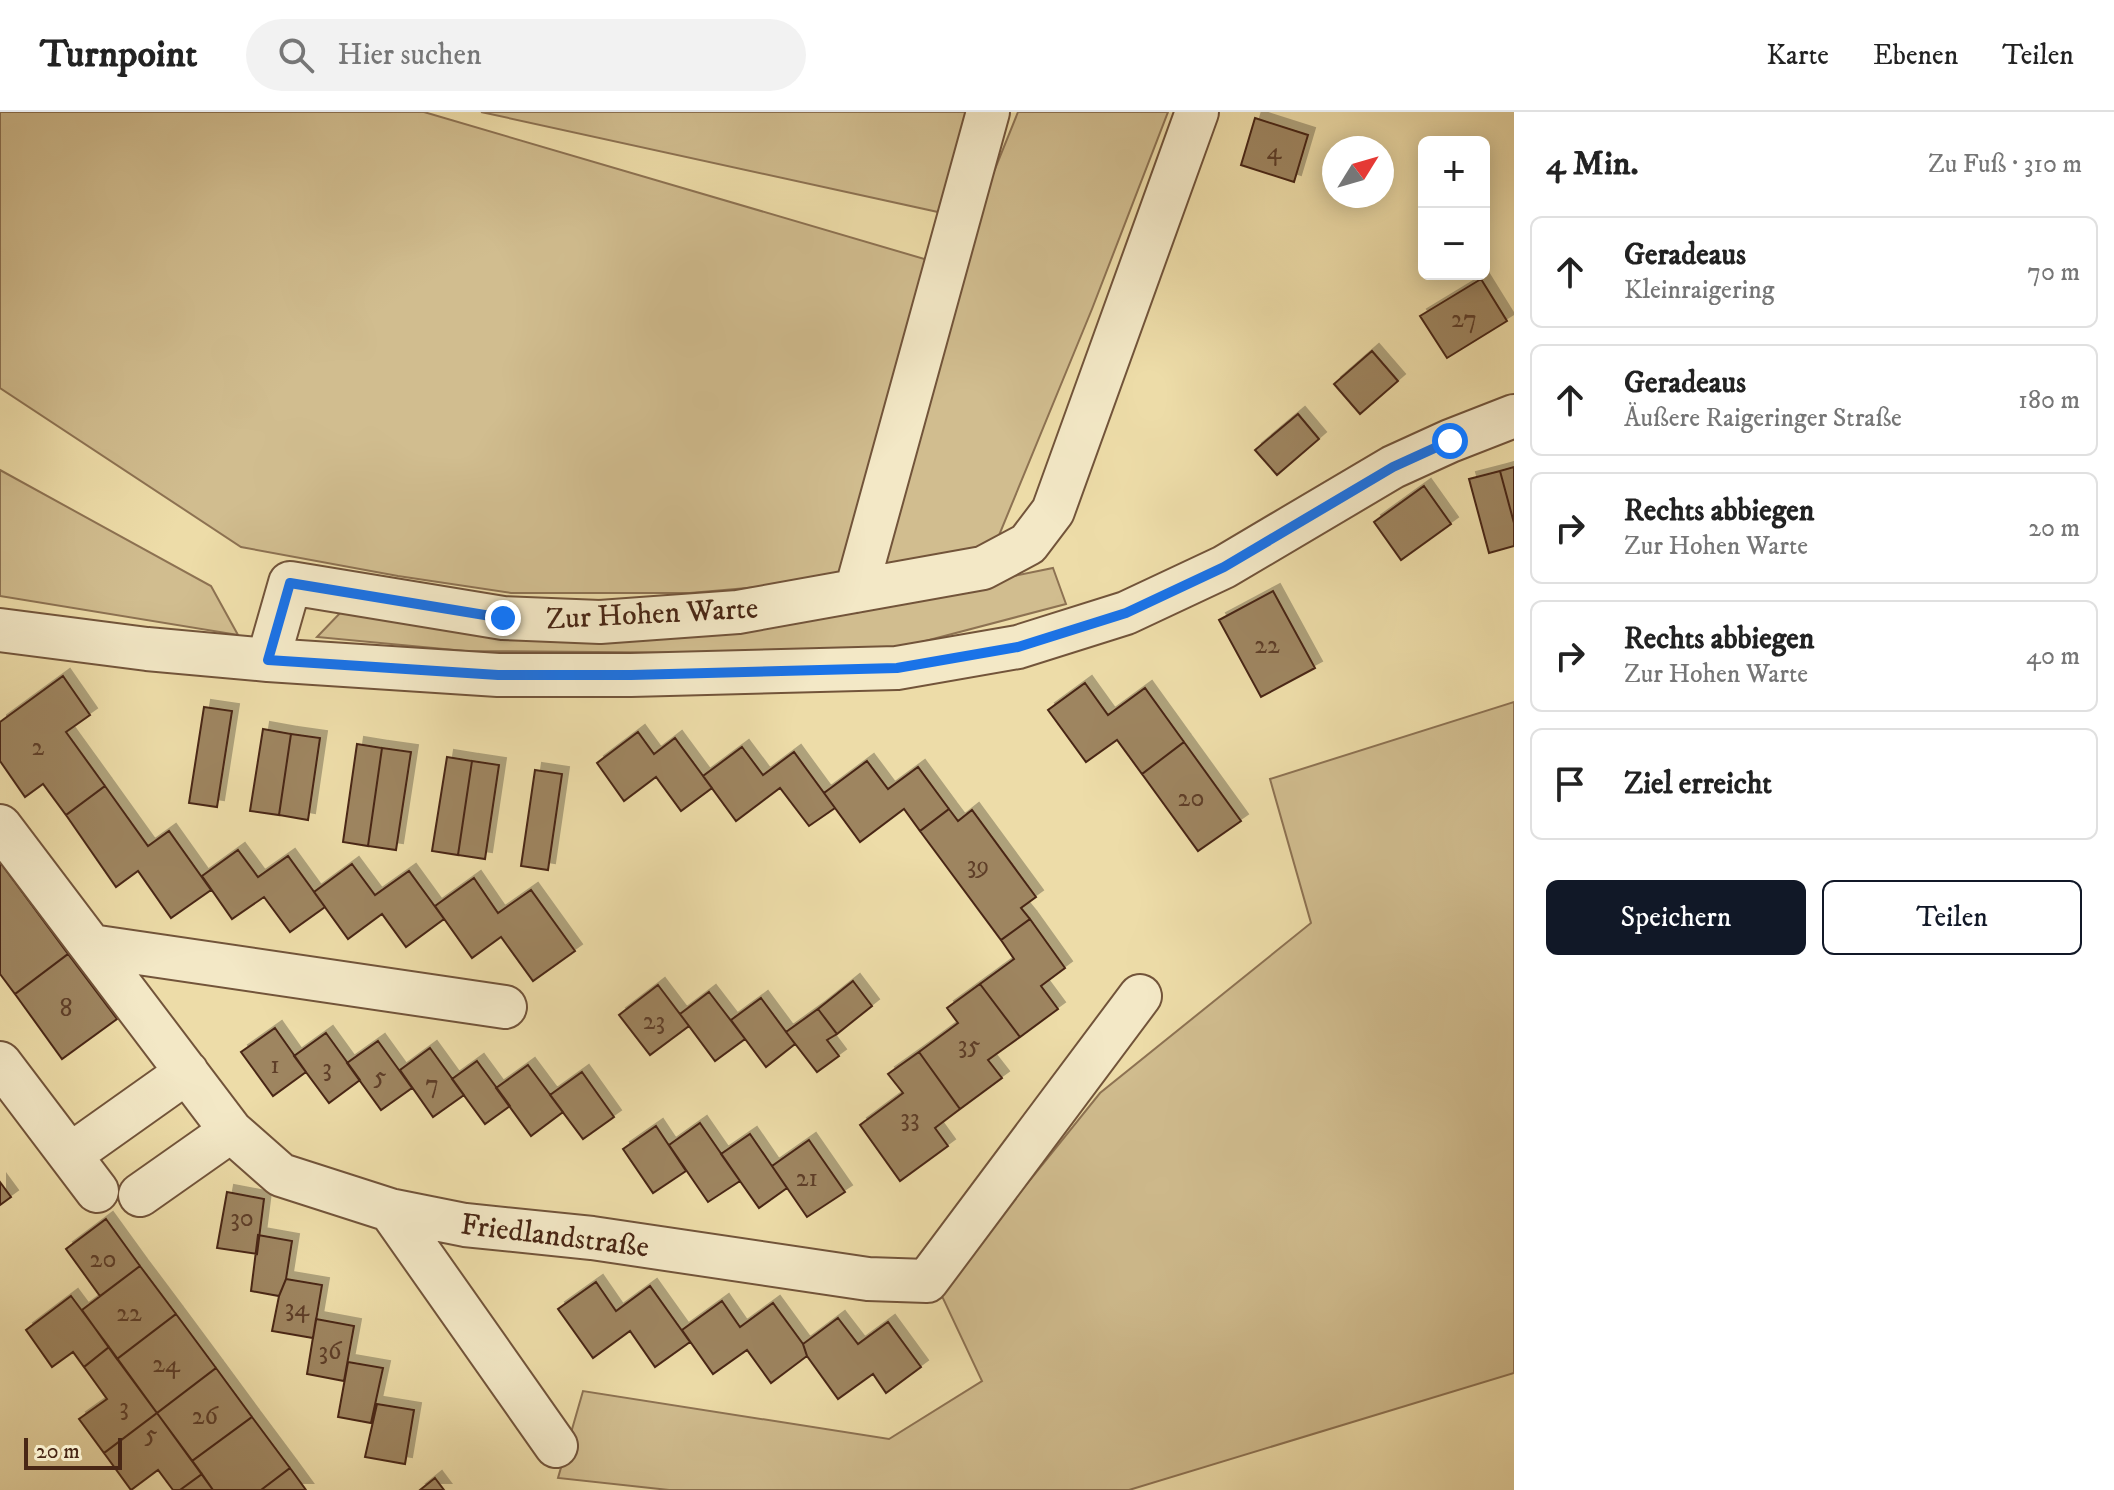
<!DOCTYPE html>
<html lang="de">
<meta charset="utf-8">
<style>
body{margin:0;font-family:"IM FELL DW Pica",serif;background:#f2f2f2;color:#222}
.controls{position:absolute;right:24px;top:24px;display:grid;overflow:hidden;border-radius:12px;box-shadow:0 4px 20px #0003}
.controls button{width:72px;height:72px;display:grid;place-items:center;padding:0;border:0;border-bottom:2px solid #e0e0e0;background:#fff;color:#222;font:40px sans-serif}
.compass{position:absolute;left:1322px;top:24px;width:72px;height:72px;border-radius:50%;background:#fff;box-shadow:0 4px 20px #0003;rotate:53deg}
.scale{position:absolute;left:24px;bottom:20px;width:98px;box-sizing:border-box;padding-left:8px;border:4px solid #492715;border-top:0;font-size:22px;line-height:28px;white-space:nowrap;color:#492715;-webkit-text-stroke:6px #f3e8c6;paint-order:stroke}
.stop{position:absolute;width:24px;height:24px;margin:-18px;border:6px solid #1a73e8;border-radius:50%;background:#fff}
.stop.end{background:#1a73e8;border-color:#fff;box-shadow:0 2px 8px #0008}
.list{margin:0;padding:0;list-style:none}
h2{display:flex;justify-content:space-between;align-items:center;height:104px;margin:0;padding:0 32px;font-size:34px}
h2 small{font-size:26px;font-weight:400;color:#767676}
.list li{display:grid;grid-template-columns:52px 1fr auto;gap:24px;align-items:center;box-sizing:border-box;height:112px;margin:0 16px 16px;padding:0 16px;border:2px solid #e0e0e0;border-radius:12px}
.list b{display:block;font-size:30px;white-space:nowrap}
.list p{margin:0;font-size:26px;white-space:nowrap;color:#767676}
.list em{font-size:26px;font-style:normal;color:#767676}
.actions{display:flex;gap:16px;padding:24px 32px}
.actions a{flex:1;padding:18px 0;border:2px solid #111827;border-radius:12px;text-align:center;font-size:28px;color:#111827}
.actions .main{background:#111827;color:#fff}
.icon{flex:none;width:44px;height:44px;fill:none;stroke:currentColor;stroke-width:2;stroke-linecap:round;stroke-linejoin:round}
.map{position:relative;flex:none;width:1514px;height:1378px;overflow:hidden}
header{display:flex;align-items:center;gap:48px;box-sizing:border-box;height:112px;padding:0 40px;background:#fff;border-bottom:2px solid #e0e0e0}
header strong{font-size:38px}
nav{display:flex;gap:44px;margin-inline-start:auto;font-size:28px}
.search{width:560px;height:72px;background:#f2f2f2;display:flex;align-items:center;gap:20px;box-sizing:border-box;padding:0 28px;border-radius:44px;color:#767676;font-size:30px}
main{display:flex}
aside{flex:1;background:#fff}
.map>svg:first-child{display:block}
.green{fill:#d1bd8f;stroke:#8d7252;stroke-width:2}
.building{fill:#9e8561;stroke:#492715;stroke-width:2;filter:url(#shadow)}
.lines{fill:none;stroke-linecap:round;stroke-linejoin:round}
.minor-casing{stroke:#72543a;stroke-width:46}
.minor{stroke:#f3e8c6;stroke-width:42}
.route{stroke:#1a73e8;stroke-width:10}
.labels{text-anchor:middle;stroke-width:7;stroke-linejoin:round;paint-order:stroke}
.number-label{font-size:26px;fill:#5e3e28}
.street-label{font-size:30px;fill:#492715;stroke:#f3e8c6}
</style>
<header>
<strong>Turnpoint</strong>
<div class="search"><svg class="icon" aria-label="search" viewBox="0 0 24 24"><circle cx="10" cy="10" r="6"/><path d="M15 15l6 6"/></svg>Hier suchen</div>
<nav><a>Karte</a><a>Ebenen</a><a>Teilen</a></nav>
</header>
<main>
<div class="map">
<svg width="1514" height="1378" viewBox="0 0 1514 1378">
<defs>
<filter id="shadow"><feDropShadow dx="7" dy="-7" stdDeviation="0" flood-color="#0004"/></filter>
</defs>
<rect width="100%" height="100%" fill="#eddca8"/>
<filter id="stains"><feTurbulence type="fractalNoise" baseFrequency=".0025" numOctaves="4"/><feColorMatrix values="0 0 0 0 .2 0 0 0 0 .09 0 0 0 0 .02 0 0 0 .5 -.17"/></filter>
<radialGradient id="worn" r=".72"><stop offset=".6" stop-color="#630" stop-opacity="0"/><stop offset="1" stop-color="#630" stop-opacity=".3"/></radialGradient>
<!-- green -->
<path class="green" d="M0,0h424l531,156 63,-156h150l-76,197 -106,258 -296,26h-179l-113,-17 -157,-29 -241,-159z
M481,0h487l-30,100z
M0,358l211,116 27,49 -238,-39z
M1053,456l13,36 -171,45 -184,4 -246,-2 -148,-14 25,-26 466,7z
M1514,590v671l-385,117h-460l-111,-12 25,-87 306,48 93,-58 -42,-89 160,-199 211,-170 -41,-144z"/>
<!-- building -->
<path class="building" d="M1255,6l53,17 -14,47 -53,-17z
M1481,167l26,42 -60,37 -27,-42z
M1372,239l26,30 -38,33 -26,-30z
M1298,302l21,25 -42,36 -22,-25z
M1514,355v56l-14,-52z
M1500,359l14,52v23l-25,7 -20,-74z
M1424,374l27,38 -50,36 -27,-38z
M1273,479l42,77 -54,29 -42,-77z
M63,564l27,39 -24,17 39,54 -39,29 -23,-31 -18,13 -25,-36v-39z
M1085,571l23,32 37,-27 39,54 -42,32 -25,-34 -31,22 -38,-52z
M204,595l28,4 -15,96 -28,-4z
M263,617l28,5 -12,81 -29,-4z
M638,620l16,22 21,-16 37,50 -31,23 -25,-34 -32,24 -27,-38z
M291,622l29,4 -12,82 -29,-5z
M1184,630l57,79 -43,30 -56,-77z
M357,632l25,4 -14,98 -25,-4z
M742,635l21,28 31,-23 41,56 -26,18 -29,-38 -44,33 -33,-45z
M382,636l29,4 -15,98 -28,-4z
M447,645l25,4 -14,94 -26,-4z
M472,649l27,4 -14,94 -27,-4z
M867,649l21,28 30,-22 31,42 -29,22 -16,-22 -44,33 -36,-49z
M535,658l27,4 -14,96 -27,-4z
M105,674l43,60 21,-15 42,59 -40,28 -33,-47 -22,16 -50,-72z
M949,697l9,12 14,-11 64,87 -15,11 9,11 -29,21 -81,-109z
M238,738l20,27 30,-21 37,51 -35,25 -26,-35 -32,22 -30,-43z
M0,750l68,92 -53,40 -15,-20z
M352,752l23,31 34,-24 35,48 -38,28 -24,-33 -34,25 -34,-47z
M474,766l24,35 33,-23 44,61 -42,30 -32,-44 -29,21 -37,-52z
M1030,807l35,49 -24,18 17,23 -38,28 -40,-53 34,-25 -13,-19z
M68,842l49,65 -55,40 -47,-65z
M853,869l19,25 -35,28 -19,-25z
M980,872l40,53 -32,23 14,18 -42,31 -41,-57 39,-29 -11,-15z
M658,873l31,41 -39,29 -31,-40z
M709,880l36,47 -30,22 -35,-47z
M761,886l34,46 -29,23 -35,-47z
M818,897l19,25 -10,6 12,16 -22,16 -31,-40z
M275,916l31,44 -33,24 -32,-44z
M326,921l34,47 -31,23 -35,-47z
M378,929l34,47 -31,22 -34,-47z
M430,936l34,47 -31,22 -33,-47z
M919,940l41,57 -25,19 13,18 -48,35 -40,-56 43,-32 -15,-19z
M477,949l33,45 -25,18 -33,-45z
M528,953l35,47 -32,24 -35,-48z
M582,960l32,45 -31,22 -33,-44z
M700,1011l40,58 -32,21 -39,-57z
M656,1014l30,45 -33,22 -30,-44z
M750,1022l37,54 -28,20 -38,-54z
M809,1028l36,52 -38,25 -35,-51z
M0,1070l11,15 -11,8z
M227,1080l37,7 -7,55 -40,-6z
M106,1107l34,47 -40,30 -34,-47z
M258,1123l34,6 -6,38 -7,17 -28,-5z
M140,1154l36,48 -59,45 -35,-49z
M286,1167l36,6 -9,53 -41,-7 7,-35z
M596,1170l20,29 34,-25 40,56 -35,25 -25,-36 -37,27 -35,-49z
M71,1184l38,51 -25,20 -11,-15 -21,15 -26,-37z
M722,1189l18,26 33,-24 30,41 4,12 -36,27 -24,-33 -34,24 -31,-44z
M176,1202l40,54 -59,45 -40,-54z
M838,1206l20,26 30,-22 33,45 -35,26 -13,-19 -35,25 -31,-43 -4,-12z
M316,1207l38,7 -10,55 -37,-7z
M109,1235l48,66 -53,40 -25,-34 28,-20 -23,-32z
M348,1250l35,6 -12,55 -33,-6z
M216,1256l36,49 -60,44 -35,-48z
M377,1292l37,6 -9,54 -40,-7z
M157,1301l45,61 -22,16h-7l-15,-20 -27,20 -27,-37z
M252,1305l38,51 -29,22h-48l-21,-29z
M290,1356l16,22h-45z
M202,1362l11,16h-33z
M435,1366l9,12h-24z"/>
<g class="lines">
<!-- minor casing -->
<g class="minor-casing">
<path id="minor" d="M856,479l132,-479
M0,518l147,19 121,11 230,15h133l266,-7 121,-21 108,-34 98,-46 169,-100 57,-26 64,-25
M268,548l22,-77 213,35 97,4 138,-10 245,-44 45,-24 25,-33 144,-399
M0,714l231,305 50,44 109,35 75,15 127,13 276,41 59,2 213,-285
M91,834l414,61
M0,951l97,128
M70,1043l117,-83
M140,1083l91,-64
M390,1098l166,236"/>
</g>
<!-- minor -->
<use href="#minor" class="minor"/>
</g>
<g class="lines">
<!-- route -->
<path class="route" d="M503,506l-213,-35 -22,77 230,15h133l266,-7 121,-21 108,-34 98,-46 169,-100 57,-26"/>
</g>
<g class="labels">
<!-- number labels -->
<g class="number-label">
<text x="1274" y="47">4</text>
<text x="1464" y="215">27</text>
<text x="1267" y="541">22</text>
<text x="38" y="643">2</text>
<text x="1191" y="694">20</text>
<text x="978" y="761">39</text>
<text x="66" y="904">8</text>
<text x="654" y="917">23</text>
<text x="969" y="941">35</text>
<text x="275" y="961">1</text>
<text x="327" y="964">3</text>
<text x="380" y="972">5</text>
<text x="432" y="980">7</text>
<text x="910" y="1014">33</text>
<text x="807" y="1074">21</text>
<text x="242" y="1114">30</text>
<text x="103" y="1155">20</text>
<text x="297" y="1204">34</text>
<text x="129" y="1209">22</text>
<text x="330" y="1247">36</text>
<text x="166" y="1260">24</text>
<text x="124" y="1303">3</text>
<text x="205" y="1312">26</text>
<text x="151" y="1330">5</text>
</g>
<!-- street labels -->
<g class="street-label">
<text transform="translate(652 501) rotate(-3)" y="10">Zur Hohen Warte</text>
<text transform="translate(555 1123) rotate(7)" y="10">Friedlandstraße</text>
</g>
</g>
<rect width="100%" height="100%" filter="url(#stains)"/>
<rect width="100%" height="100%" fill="url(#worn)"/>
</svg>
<div class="controls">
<button>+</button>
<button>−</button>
</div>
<svg class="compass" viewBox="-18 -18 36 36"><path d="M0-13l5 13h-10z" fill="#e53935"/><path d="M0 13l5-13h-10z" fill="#767676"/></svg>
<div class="scale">20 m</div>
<div class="stop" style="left:1450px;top:329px"></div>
<div class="stop end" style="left:503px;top:506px"></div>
</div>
<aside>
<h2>4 Min.<small>Zu Fuß · 310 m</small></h2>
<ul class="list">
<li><svg class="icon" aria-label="ahead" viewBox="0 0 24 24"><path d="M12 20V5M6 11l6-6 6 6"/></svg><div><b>Geradeaus</b><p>Kleinraigering</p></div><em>70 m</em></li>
<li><svg class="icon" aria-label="ahead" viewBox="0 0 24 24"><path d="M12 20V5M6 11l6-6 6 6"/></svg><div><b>Geradeaus</b><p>Äußere Raigeringer Straße</p></div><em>180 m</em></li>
<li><svg class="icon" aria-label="right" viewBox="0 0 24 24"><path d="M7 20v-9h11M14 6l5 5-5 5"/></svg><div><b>Rechts abbiegen</b><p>Zur Hohen Warte</p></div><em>20 m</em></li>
<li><svg class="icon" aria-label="right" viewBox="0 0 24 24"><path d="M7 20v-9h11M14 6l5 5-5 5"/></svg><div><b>Rechts abbiegen</b><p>Zur Hohen Warte</p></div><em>40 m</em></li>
<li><svg class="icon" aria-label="arrive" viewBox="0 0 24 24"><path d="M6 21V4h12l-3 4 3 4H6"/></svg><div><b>Ziel erreicht</b></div></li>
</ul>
<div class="actions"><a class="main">Speichern</a><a>Teilen</a></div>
</aside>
</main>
